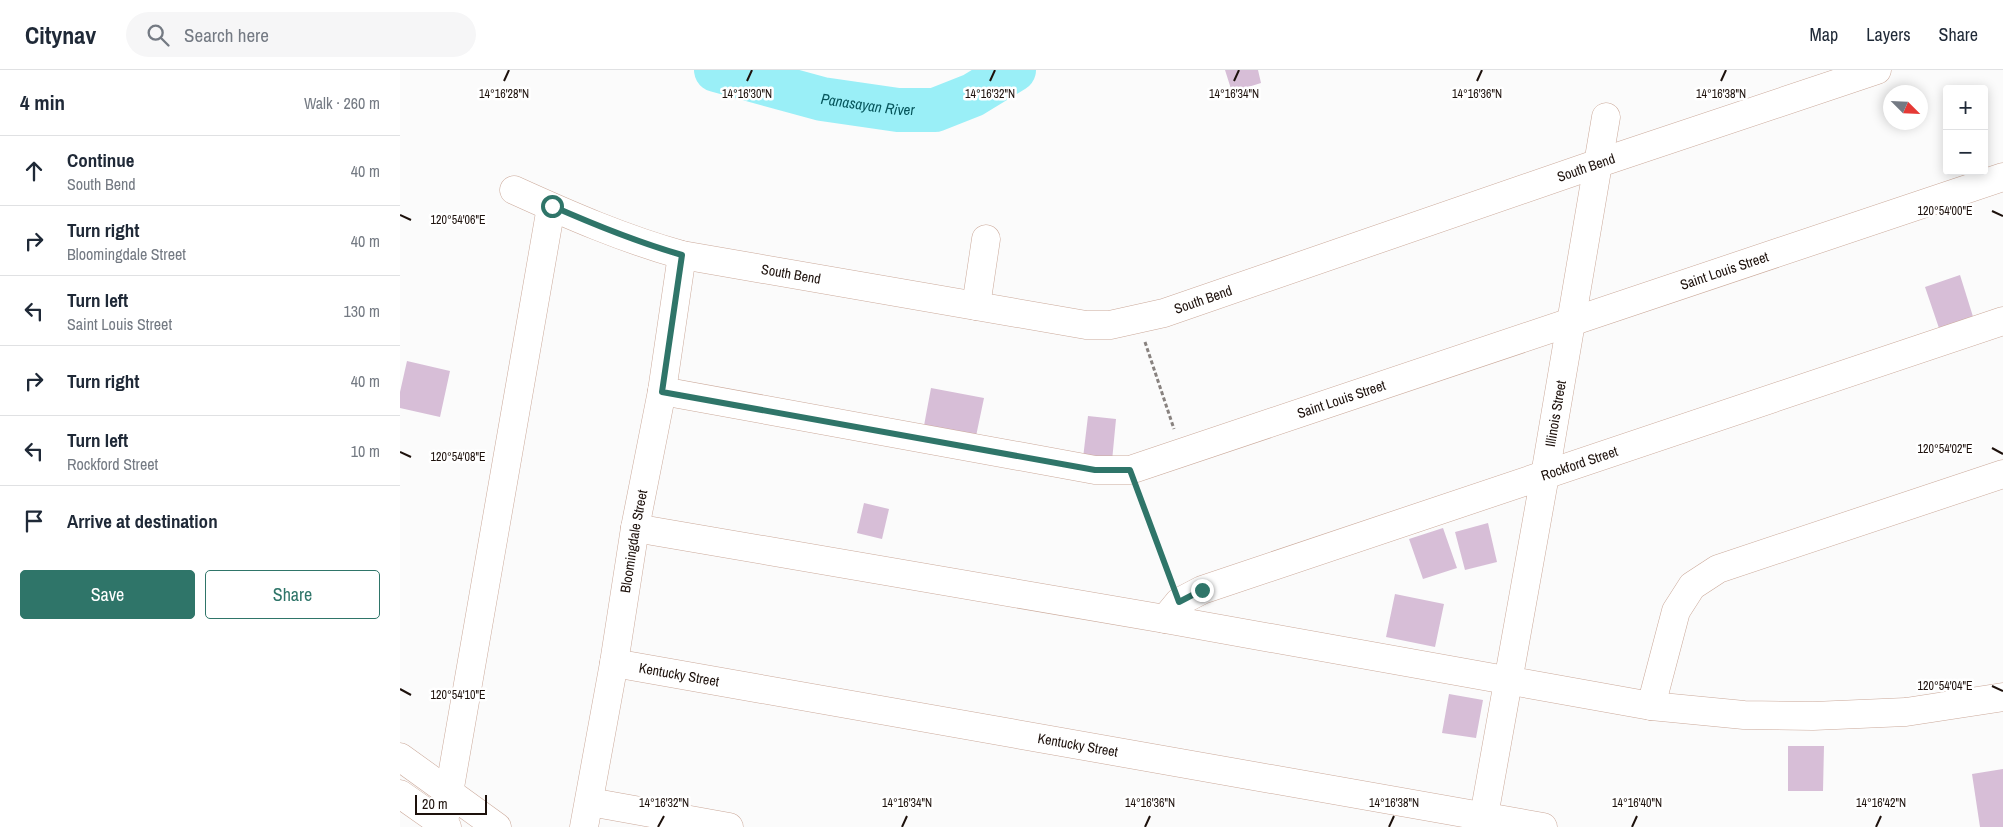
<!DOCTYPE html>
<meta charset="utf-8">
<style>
body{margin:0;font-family:"Archivo Narrow",sans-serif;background:#f6f6f7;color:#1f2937}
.controls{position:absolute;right:15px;top:15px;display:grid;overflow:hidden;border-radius:5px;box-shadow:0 2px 12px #0003}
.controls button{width:45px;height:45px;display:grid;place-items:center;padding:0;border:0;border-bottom:1px solid #e0e1e3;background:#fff;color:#1f2937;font:25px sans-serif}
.compass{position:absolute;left:1483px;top:15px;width:45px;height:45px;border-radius:50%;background:#fff;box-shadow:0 2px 12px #0003;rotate:114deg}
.scale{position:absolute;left:15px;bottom:12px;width:72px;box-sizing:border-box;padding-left:5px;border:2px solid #1d110c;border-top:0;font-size:14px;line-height:18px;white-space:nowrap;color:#1d110c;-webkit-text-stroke:4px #fff;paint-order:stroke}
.stop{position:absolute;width:15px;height:15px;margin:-11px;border:4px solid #2f7569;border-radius:50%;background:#fff}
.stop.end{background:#2f7569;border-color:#fff;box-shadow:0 1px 5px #0008}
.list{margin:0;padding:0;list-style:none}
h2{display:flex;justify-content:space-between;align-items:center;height:65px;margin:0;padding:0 20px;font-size:21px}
h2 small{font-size:16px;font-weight:400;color:#747a83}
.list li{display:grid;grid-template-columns:32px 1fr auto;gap:15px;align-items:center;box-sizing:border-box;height:70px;padding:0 20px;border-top:1px solid #e0e1e3}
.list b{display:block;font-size:19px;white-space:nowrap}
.list p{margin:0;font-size:16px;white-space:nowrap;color:#747a83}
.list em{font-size:16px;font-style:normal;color:#747a83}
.actions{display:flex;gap:10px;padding:15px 20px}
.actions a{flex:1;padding:11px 0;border:1px solid #2f7569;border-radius:5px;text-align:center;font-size:18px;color:#2f7569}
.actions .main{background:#2f7569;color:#fff}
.icon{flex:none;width:28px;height:28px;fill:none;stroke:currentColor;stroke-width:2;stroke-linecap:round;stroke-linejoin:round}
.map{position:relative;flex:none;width:1603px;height:757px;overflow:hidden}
header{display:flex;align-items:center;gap:30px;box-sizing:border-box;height:70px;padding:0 25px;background:#fff;border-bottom:1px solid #e0e1e3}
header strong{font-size:24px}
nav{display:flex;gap:28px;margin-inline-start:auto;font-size:18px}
.search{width:350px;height:45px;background:#f6f6f7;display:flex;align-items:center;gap:12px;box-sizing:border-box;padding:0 18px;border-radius:28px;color:#747a83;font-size:19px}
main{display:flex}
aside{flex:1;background:#fff}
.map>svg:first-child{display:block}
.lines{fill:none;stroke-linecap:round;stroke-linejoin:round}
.river{stroke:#9aeff7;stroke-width:44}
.building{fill:#d7bed7}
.street-casing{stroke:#cba99a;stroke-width:29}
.secondary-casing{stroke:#cba99a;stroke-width:29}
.path{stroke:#88827f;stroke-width:3;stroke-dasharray:4 2.5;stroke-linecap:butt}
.street{stroke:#fff;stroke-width:28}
.secondary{stroke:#fff;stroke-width:28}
.route{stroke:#2f7569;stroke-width:6}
.ticks{fill:none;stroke:#1d110c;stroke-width:2}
.labels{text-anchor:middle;stroke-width:5;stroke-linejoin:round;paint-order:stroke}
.street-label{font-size:14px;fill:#1d110c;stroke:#fff}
.water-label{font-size:15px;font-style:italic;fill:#06555b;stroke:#fff}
.ticks-label{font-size:12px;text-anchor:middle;fill:#1d110c;stroke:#fff;stroke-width:5;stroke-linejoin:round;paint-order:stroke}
</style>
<header>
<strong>Citynav</strong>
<div class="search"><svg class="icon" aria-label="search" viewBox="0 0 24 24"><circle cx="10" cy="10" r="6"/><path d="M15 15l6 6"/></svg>Search here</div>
<nav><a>Map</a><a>Layers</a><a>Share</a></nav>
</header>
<main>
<aside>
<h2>4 min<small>Walk · 260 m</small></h2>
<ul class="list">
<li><svg class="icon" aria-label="ahead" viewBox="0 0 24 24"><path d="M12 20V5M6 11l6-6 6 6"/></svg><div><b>Continue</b><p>South Bend</p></div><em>40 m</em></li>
<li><svg class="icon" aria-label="right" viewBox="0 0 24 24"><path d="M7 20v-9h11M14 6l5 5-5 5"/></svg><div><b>Turn right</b><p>Bloomingdale Street</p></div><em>40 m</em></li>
<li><svg class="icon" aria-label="left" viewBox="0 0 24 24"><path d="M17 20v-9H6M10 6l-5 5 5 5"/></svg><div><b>Turn left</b><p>Saint Louis Street</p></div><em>130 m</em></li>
<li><svg class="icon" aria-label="right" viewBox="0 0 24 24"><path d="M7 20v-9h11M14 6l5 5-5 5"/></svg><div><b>Turn right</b></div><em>40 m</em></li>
<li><svg class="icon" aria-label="left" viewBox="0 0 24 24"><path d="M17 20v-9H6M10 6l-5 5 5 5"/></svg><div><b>Turn left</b><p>Rockford Street</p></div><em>10 m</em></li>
<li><svg class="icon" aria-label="arrive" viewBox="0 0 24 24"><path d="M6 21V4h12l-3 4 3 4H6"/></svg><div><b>Arrive at destination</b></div></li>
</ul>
<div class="actions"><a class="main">Save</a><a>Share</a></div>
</aside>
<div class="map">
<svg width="1603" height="757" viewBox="0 0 1603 757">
<rect width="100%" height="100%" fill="#fbfbfb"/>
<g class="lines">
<!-- river -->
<path class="river" id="s1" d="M316,0l106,29 76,11h37l38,-15 41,-25"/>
</g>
<!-- building -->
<path class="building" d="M825,0h33l3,13 -29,9z
M1560,205l15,48 -34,11 -16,-47z
M7,291l43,10 -10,46 -40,-9v-16z
M531,318l53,10 -9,43 -52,-10z
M688,346l28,3 -4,42 -29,-3z
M464,433l25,6 -7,30 -25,-6z
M1088,453l9,39 -32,8 -10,-38z
M1043,458l14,40 -34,11 -14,-40z
M995,524l49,10 -9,43 -49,-10z
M1049,624l34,6 -7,38 -34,-5z
M1388,676h36l-1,45h-35z
M1603,699v58h-23l-8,-53z"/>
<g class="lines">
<!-- street casing -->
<g class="street-casing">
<g id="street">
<path id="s2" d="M114,120c55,25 110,49 168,65l404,70h24l54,-12 435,-150 278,-93"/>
<path d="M576,236l10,-67"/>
<path id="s3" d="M262,321l433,79h35l873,-293"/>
<path d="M235,458l530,91 486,87 93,9 69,1 93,-4 97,-15"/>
<path id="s4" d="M765,549l14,-17 23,-12 801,-269"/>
<path id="s5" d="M214,593l929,164"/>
<path d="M1251,636l25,-95 16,-25 26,-17 285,-95"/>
<path d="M190,732l139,25"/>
<path d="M45,746l106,-609"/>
<path id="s6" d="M184,757l30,-164 21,-135 27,-137 20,-136"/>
<path id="s7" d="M1082,757l63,-352 61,-358"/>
</g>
</g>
<!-- secondary casing -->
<g class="secondary-casing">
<path id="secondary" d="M0,687l97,70
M0,724l47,33"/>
</g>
<!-- path -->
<path class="path" d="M745,272l29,87
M739,424l31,83"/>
<!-- street -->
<use href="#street" class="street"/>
<!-- secondary -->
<use href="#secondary" class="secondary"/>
</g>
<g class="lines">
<!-- route -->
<path class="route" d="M152,136c43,19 85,36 130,49l-20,137 433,78h35l49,132 23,-12"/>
</g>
<!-- ticks -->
<path class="ticks" d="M104,11l5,-11M347,11l5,-11M590,11l5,-11M834,11l5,-11M1077,11l5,-11M1321,11l5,-11M1592,141l11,5M0,145l11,5M1592,378l11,6M0,382l11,5M1592,616l11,5M0,619l11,6M258,757l6,-11M502,757l5,-11M745,757l5,-11M989,757l5,-11M1232,757l5,-11M1476,757l5,-11"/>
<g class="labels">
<!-- street labels -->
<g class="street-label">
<text dy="5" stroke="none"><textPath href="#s2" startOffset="1116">South Bend</textPath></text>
<text dy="5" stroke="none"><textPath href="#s3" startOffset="1102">Saint Louis Street</textPath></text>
<text dy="5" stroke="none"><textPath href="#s2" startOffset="291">South Bend</textPath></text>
<text dy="5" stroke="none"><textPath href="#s2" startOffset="711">South Bend</textPath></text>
<text dy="5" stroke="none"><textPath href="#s3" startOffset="698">Saint Louis Street</textPath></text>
<text dy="5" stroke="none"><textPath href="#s7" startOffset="420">Illinois Street</textPath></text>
<text dy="5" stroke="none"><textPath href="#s4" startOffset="446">Rockford Street</textPath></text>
<text dy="5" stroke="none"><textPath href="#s6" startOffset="290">Bloomingdale Street</textPath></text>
<text dy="5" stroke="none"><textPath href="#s5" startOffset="66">Kentucky Street</textPath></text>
<text dy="5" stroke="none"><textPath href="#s5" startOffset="471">Kentucky Street</textPath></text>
</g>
<!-- water labels -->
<g class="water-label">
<text dy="5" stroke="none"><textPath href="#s1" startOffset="156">Panasayan River</textPath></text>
</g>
</g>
<g class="ticks-label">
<text x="104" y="28">14°16'28"N</text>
<text x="347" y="28">14°16'30"N</text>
<text x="590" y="28">14°16'32"N</text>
<text x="834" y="28">14°16'34"N</text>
<text x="1077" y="28">14°16'36"N</text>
<text x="1321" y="28">14°16'38"N</text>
<text x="1545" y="145">120°54'00"E</text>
<text x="58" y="154">120°54'06"E</text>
<text x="1545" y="383">120°54'02"E</text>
<text x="58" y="391">120°54'08"E</text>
<text x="1545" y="620">120°54'04"E</text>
<text x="58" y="629">120°54'10"E</text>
<text x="264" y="737">14°16'32"N</text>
<text x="507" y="737">14°16'34"N</text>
<text x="750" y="737">14°16'36"N</text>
<text x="994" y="737">14°16'38"N</text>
<text x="1237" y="737">14°16'40"N</text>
<text x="1481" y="737">14°16'42"N</text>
</g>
</svg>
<div class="controls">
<button>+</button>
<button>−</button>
</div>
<svg class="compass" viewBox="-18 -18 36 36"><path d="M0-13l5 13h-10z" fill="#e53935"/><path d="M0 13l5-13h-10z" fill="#747a83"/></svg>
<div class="scale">20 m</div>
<div class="stop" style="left:152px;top:136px"></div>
<div class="stop end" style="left:802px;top:520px"></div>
</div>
</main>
